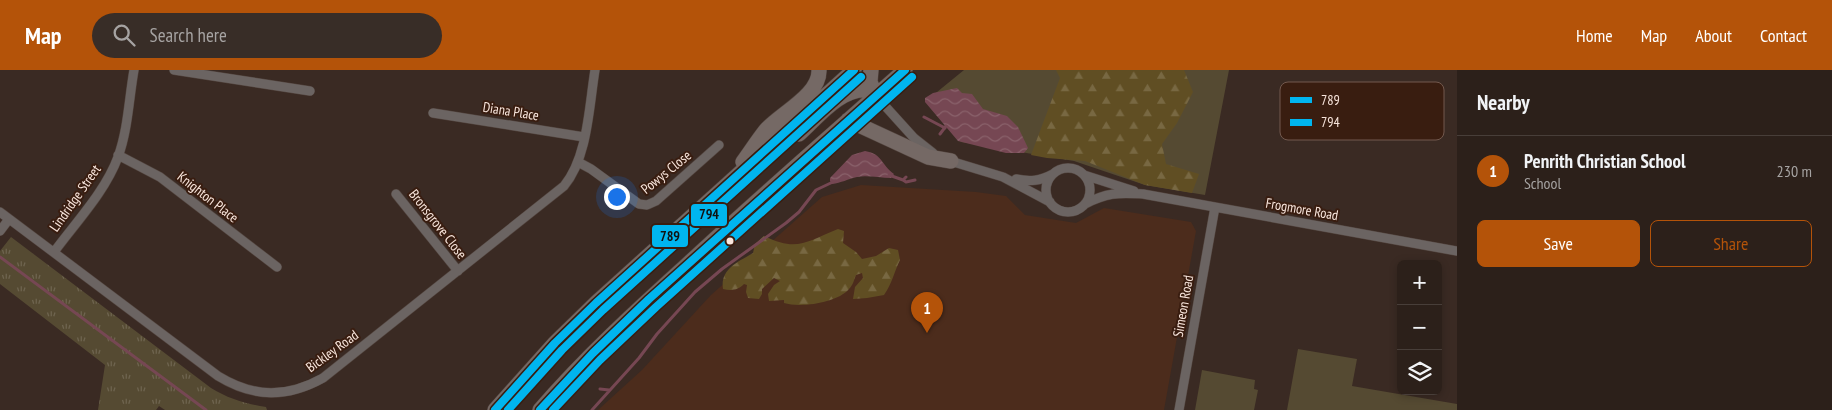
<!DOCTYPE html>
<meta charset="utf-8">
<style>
body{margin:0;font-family:"PT Sans Narrow",sans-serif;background:#382d27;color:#f1f3f6}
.controls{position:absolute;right:15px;bottom:15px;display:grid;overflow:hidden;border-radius:8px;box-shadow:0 2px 8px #0003}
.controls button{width:45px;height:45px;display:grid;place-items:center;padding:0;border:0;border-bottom:1px solid #483e39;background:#2c201a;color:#f1f3f6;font:25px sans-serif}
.you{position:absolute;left:616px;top:126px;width:18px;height:18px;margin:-12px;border:4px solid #fff;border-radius:50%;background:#1a73e8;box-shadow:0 0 0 8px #1a73e833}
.badge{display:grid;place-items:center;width:32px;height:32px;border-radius:50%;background:#b45309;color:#fff;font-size:16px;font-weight:700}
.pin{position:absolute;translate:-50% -41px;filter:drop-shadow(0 1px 2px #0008)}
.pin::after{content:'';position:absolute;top:26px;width:18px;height:15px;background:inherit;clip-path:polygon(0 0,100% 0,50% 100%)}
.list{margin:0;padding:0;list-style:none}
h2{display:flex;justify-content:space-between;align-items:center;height:65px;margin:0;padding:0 20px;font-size:21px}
h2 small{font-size:16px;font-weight:400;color:#a6a3a2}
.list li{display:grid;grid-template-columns:32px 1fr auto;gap:15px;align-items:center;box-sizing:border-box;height:70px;padding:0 20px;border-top:1px solid #483e39}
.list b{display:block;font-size:19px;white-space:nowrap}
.list p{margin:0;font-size:16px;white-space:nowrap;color:#a6a3a2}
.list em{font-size:16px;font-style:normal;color:#a6a3a2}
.actions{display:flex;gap:10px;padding:15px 20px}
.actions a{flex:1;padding:11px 0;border:1px solid #b45309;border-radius:8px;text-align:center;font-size:18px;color:#b45309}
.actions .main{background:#b45309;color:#fff}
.icon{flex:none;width:28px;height:28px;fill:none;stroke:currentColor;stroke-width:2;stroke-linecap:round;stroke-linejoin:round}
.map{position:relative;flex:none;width:1457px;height:340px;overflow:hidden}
header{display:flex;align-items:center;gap:30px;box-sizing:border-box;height:70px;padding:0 25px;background:#b45309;color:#fff}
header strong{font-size:24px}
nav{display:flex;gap:28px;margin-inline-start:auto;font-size:18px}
.search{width:350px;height:45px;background:#382d27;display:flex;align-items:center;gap:12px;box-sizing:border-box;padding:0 18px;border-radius:28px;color:#a6a3a2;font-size:19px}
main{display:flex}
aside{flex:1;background:#2c201a}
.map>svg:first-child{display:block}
.built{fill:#4c2c1c}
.green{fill:#554a32}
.forest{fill:url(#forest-firs)}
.park{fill:url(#park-tufts)}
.water{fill:url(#water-waves)}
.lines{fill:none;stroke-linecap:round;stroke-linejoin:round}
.stream{stroke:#764753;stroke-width:3}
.street-casing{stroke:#53453f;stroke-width:10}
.highway-casing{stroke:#53453f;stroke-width:16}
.street{stroke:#6b6462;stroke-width:9}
.highway{stroke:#756965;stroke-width:15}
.bus-1-casing{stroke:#391d10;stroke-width:11}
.bus-2-casing{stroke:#391d10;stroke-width:11}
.bus-1{stroke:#00b5ef;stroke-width:8}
.bus-2{stroke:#00b5ef;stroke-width:8}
.bus-dot{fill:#f9e6dd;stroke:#391d10;stroke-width:2}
.labels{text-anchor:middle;stroke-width:4;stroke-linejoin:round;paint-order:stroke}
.street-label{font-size:14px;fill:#f9e6dd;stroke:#391d10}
.key{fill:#391d10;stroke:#73594e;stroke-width:1}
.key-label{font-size:14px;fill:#f9e6dd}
.line-badge{stroke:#391d10;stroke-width:2}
.pale-badge-label{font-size:14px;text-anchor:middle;font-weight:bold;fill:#111}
</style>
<header>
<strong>Map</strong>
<div class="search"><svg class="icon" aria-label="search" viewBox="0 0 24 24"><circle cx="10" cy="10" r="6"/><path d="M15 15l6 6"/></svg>Search here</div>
<nav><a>Home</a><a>Map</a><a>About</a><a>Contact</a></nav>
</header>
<main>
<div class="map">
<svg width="1457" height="340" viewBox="0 0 1457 340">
<defs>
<pattern id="forest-firs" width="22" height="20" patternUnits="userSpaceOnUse" patternTransform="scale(1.25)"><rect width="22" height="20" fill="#604e23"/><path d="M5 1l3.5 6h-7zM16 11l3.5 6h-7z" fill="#786842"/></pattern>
<pattern id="park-tufts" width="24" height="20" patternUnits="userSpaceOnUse" patternTransform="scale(1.25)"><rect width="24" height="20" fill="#554a32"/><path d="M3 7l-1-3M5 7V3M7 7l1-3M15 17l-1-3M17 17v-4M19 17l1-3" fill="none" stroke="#6e644f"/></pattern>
<pattern id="water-waves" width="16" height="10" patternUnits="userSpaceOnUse" patternTransform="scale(1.25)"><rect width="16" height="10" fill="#764753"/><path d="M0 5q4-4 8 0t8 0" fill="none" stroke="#8a626b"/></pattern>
</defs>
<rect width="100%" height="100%" fill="#3a2a23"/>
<!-- built -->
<path class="built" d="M861,115l115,7 30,4 19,19 51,8 28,-15 87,14 5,9 -32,179h-566l44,-40 69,-75 111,-98z"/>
<!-- green -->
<path class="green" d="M964,0h265l-24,125 -60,-10 -71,-24 -113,-19 -35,-41z
M1298,279l59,10 -5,27 105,18v6h-170z
M1202,300l53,10 -1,9 4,1 -4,20h-59z"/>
<!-- forest -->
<path class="forest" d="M1056,0h128l9,22 -16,31 -15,21 4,20 33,10 -7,19 -47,-8 -60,-24 -38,-3 -16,-3 29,-77z
M838,159l6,2 -1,12 13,9 6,7 14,-3 13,-8 9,2 2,10c-6,12 -8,24 -16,35l-17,3 -14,1 2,-12 8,-9 -1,-5 -6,2c-2,5 -3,10 -7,14 -12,14 -48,19 -65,14v-3l-15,1 -1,-7 6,-9 6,-4 -6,-3 -12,11v5l-3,5 -11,-1 -2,-6 1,-7 -3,-1c-6,6 -12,7 -21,5 -3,-20 15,-27 30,-36l2,-9 9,-8c33,16 42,6 74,-7z"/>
<!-- park -->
<path class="park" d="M11,167l200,151c18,11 35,16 55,19l1,3h-102l-6,-4 -3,4h-58l7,-45 -105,-81v-33z"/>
<!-- water -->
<path class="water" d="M957,18l5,5 10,1 11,15 24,7 11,11 10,21 -4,5h-18l-48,-12 -33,-39v-4l8,-5z
M865,81c18,3 16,14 29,23l-3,4c-11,0 -24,-3 -34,-1 -9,2 -16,6 -25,7l-2,-3v-3l22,-23z"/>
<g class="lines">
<!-- stream -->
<path class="stream" d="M924,47l21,11
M940,64l6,-8
M889,105l14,5 3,-3
M903,110l3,2 9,-2
M0,187l206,153
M600,319l9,1
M592,340l47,-52 18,-24 38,-42 27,-23 64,-46 13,-11 17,-22 19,-9"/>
<!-- street casing -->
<g class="street-casing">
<path id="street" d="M174,0l136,21
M876,26l38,42 19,15
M433,43l151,24
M118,85l42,22 117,90
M947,90l56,17 47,25
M578,92l13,7 48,35 8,1 9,-4 63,-56
M1046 120a22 22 0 1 1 44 0a22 22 0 1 1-44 0Z
M1084,105l50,16
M1016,109c14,3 24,2 37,-5
M396,124l62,77
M1085,134c23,-12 33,-11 58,-10l314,57
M0,142l218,164c36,22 69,22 105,2l241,-192c24,-29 25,-80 31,-116
M0,161l9,-12
M54,182c22,-30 51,-60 64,-95 10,-27 11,-59 16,-87
M1179,340l36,-203"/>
</g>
<!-- highway casing -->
<g class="highway-casing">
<path id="highway" d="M871,0l-1,12 6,14
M848,50l80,37 23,4
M799,64c18,-16 42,-47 69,-44l8,6
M743,92c8,-11 15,-22 23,-32 15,-17 54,-35 53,-60
M495,340l60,-67 41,-40 258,-233
M540,340c46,-53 96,-99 148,-146 71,-66 145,-130 217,-194"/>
</g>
<!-- street -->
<use href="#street" class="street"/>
<!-- highway -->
<use href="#highway" class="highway"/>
<!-- bus-1 casing -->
<g class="bus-1-casing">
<path id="bus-1" d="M495,340l60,-67 41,-40 258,-233
M540,340l53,-57 56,-54 256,-229"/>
</g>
<!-- bus-2 casing -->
<g class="bus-2-casing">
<path id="bus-2" d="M508,340l54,-60 41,-40 258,-233
M553,340l47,-50 56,-53 256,-230"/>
</g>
<!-- bus-1 -->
<use href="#bus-1" class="bus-1"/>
<!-- bus-2 -->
<use href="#bus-2" class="bus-2"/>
</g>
<!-- markers -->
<circle class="bus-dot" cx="730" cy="171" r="4.5"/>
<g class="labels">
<!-- street labels -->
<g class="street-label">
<text transform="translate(511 41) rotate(9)" y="5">Diana Place</text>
<text transform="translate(666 102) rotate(-39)" y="5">Powys Close</text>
<text transform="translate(208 127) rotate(38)" y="5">Knighton Place</text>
<text transform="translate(75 128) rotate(-55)" y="5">Lindridge Street</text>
<text transform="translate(1302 139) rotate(10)" y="5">Frogmore Road</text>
<text transform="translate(438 154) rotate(52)" y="5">Bronsgrove Close</text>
<text transform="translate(1183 236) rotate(-80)" y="5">Simeon Road</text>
<text transform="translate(332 281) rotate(-36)" y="5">Bickley Road</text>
</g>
</g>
<!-- legend -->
<rect x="1280" y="12" width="164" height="58" rx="8" class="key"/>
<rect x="1290" y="27" width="22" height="6" fill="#00b5ef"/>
<rect x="1290" y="49" width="22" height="7" fill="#00b5ef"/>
<g class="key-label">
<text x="1321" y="35">789</text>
<text x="1321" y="57">794</text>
</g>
<g class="line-badge">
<rect x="690" y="133" width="38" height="24" rx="5" fill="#00b5ef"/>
<rect x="651" y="154" width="38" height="24" rx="5" fill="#00b5ef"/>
</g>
<g class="pale-badge-label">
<text x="709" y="149">794</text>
<text x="670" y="171">789</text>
</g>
</svg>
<div class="controls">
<button>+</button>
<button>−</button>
<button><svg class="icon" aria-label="layers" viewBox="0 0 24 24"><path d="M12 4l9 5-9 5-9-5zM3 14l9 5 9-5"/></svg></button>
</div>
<div class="you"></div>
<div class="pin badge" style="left:927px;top:263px">1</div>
</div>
<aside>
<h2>Nearby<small></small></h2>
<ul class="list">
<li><span class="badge">1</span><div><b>Penrith Christian School</b><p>School</p></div><em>230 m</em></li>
</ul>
<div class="actions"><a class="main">Save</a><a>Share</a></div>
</aside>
</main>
